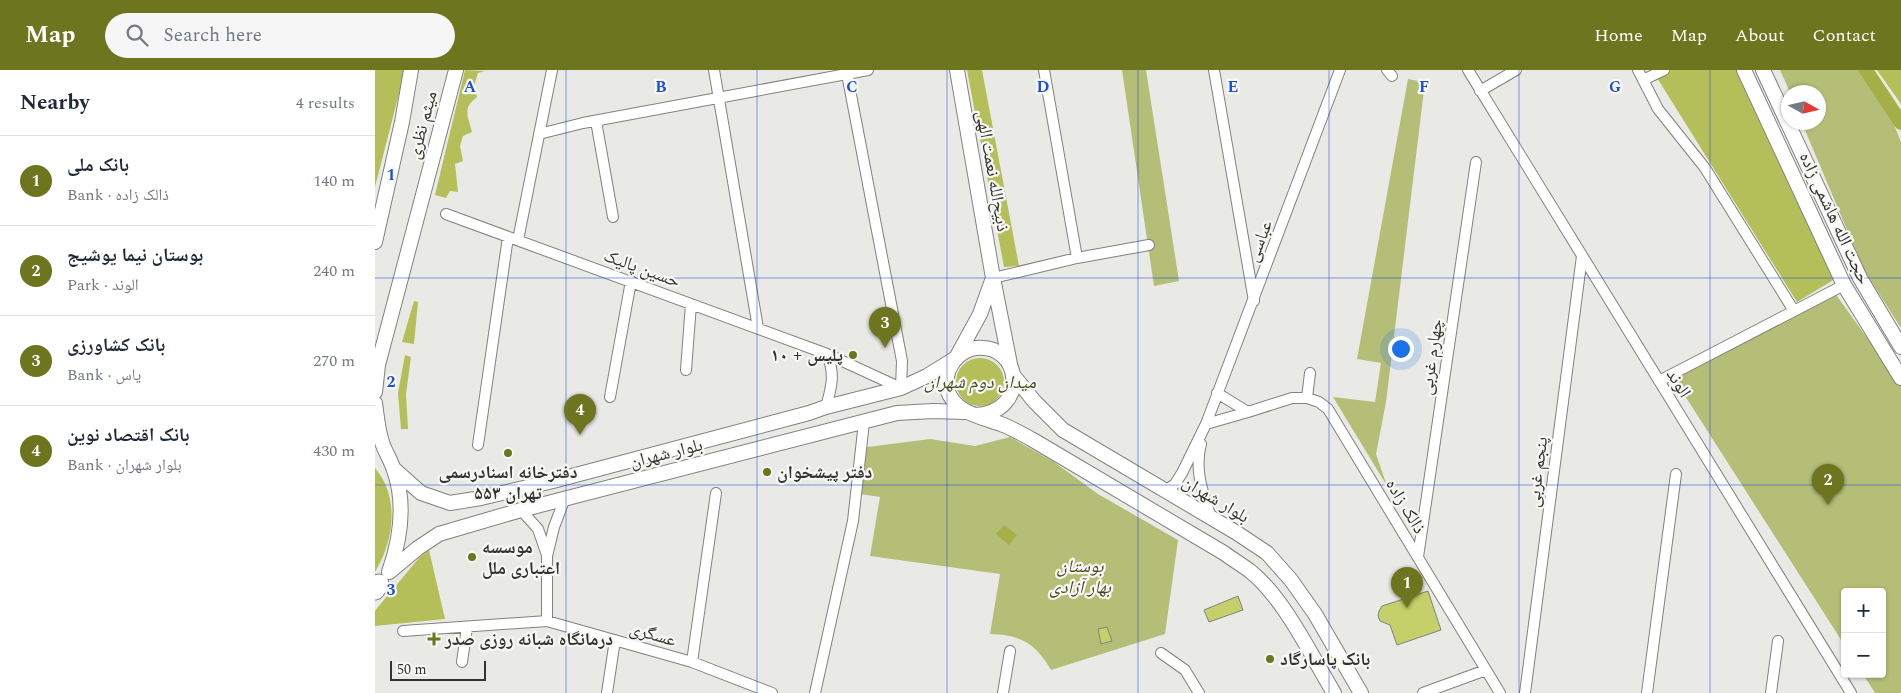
<!DOCTYPE html>
<meta charset="utf-8">
<style>
body{margin:0;font-family:Spectral,"Noto Naskh Arabic",serif;background:#f6f6f7;color:#1f2937}
.controls{position:absolute;right:15px;bottom:15px;display:grid;overflow:hidden;border-radius:5px;box-shadow:0 1px 4px #0004}
.controls button{width:45px;height:45px;display:grid;place-items:center;padding:0;border:0;border-bottom:1px solid #e0e1e3;background:#fff;color:#1f2937;font:25px sans-serif}
.compass{position:absolute;left:1406px;top:15px;width:45px;height:45px;border-radius:50%;background:#fff;box-shadow:0 1px 4px #0004;rotate:98deg}
.scale{position:absolute;left:15px;bottom:12px;width:96px;box-sizing:border-box;padding-left:5px;border:2px solid #333332;border-top:0;font-size:14px;line-height:18px;white-space:nowrap;color:#333332;-webkit-text-stroke:4px #f7f7f4;paint-order:stroke}
.you{position:absolute;left:1025px;top:278px;width:18px;height:18px;margin:-12px;border:4px solid #fff;border-radius:50%;background:#1a73e8;box-shadow:0 0 0 8px #1a73e833}
.badge{display:grid;place-items:center;width:32px;height:32px;border-radius:50%;background:#6d751e;color:#fff;font-size:16px;font-weight:700}
.pin{position:absolute;translate:-50% -41px;filter:drop-shadow(0 1px 2px #0008)}
.pin::after{content:'';position:absolute;top:26px;width:18px;height:15px;background:inherit;clip-path:polygon(0 0,100% 0,50% 100%)}
.list{margin:0;padding:0;list-style:none}
h2{display:flex;justify-content:space-between;align-items:center;height:65px;margin:0;padding:0 20px;font-size:21px}
h2 small{font-size:16px;font-weight:400;color:#747a83}
.list li{display:grid;grid-template-columns:32px 1fr auto;gap:15px;align-items:center;box-sizing:border-box;height:90px;padding:0 20px;border-top:1px solid #e0e1e3}
.list b{display:block;font-size:19px;white-space:nowrap}
.list p{margin:0;font-size:16px;white-space:nowrap;color:#747a83}
.list em{font-size:16px;font-style:normal;color:#747a83}
.icon{flex:none;width:28px;height:28px;fill:none;stroke:currentColor;stroke-width:2;stroke-linecap:round;stroke-linejoin:round}
.map{position:relative;flex:none;width:1526px;height:623px;overflow:hidden}
header{display:flex;align-items:center;gap:30px;box-sizing:border-box;height:70px;padding:0 25px;background:#6d751e;color:#fff}
header strong{font-size:24px}
nav{display:flex;gap:28px;margin-inline-start:auto;font-size:18px}
.search{width:350px;height:45px;background:#f6f6f7;display:flex;align-items:center;gap:12px;box-sizing:border-box;padding:0 18px;border-radius:28px;color:#747a83;font-size:19px}
main{display:flex}
aside{flex:1;background:#fff}
.map>svg:first-child{display:block}
.green{fill:#b5be77}
.forest{fill:#b5bf5a}
.water{fill:#a4af48}
.lines{fill:none;stroke-linecap:round;stroke-linejoin:round}
.canal{stroke:#a4af48;stroke-width:14}
.building{fill:#c5d06b;stroke:#81827e}
.street-casing{stroke:#81817e;stroke-width:12}
.secondary-casing{stroke:#81817e;stroke-width:16}
.highway-casing{stroke:#81817e;stroke-width:21}
.street{stroke:#fff;stroke-width:10}
.secondary{stroke:#fff;stroke-width:14}
.highway{stroke:#fff;stroke-width:19}
.grid{fill:none;stroke:#1d4ed8;stroke-width:1;stroke-opacity:0.55}
.poi-dot{fill:#6d751e;stroke:#f7f7f4;stroke-width:2}
.labels{text-anchor:middle;stroke-width:4.5;stroke-linejoin:round;paint-order:stroke}
.street-label{font-size:18px;fill:#333332;stroke:#f7f7f4}
.poi-label{font-size:18px;font-weight:bold;fill:#333332;stroke:#f7f7f4;text-anchor:start}
.park-label{font-size:18px;font-style:italic;fill:#45491f;stroke:#f7f7f4}
.grid-label{font-size:16px;text-anchor:middle;font-weight:bold;fill:#1d4ed8;stroke:#f7f7f4;stroke-width:4.5;stroke-linejoin:round;paint-order:stroke}
</style>
<header>
<strong>Map</strong>
<div class="search"><svg class="icon" aria-label="search" viewBox="0 0 24 24"><circle cx="10" cy="10" r="6"/><path d="M15 15l6 6"/></svg>Search here</div>
<nav><a>Home</a><a>Map</a><a>About</a><a>Contact</a></nav>
</header>
<main>
<aside>
<h2>Nearby<small>4 results</small></h2>
<ul class="list">
<li><span class="badge">1</span><div><b>بانک ملی</b><p>Bank · ذالک زاده</p></div><em>140 m</em></li>
<li><span class="badge">2</span><div><b>بوستان نیما یوشیج</b><p>Park · الوند</p></div><em>240 m</em></li>
<li><span class="badge">3</span><div><b>بانک کشاورزی</b><p>Bank · یاس</p></div><em>270 m</em></li>
<li><span class="badge">4</span><div><b>بانک اقتصاد نوین</b><p>Bank · بلوار شهران</p></div><em>430 m</em></li>
</ul>
</aside>
<div class="map">
<svg width="1526" height="623" viewBox="0 0 1526 623">
<rect width="100%" height="100%" fill="#e9eae6"/>
<!-- green -->
<path class="green" d="M747,0h24l33,211 -25,5z
M1405,0h80l31,47 10,25v186l-37,-58 -62,-147 17,-1v-30h-29z
M1033,9l17,3 -39,320 -10,52 11,32 -54,-89 42,5 6,-39 -24,-4z
M1459,222l67,93v308h-26l-12,-19h19v-82h-37v54l-174,-272z
M635,367l44,25 44,32 80,46 -13,94 -114,36c-16,-27 -30,-35 -61,-36l10,-60 -130,-18 10,-59 -27,-4 7,-45 70,-9 45,7z"/>
<!-- forest -->
<path class="forest" d="M0,0h30l-30,117z
M90,0l20,1 -7,2 -4,13 3,11c-15,11 -9,19 -5,35l-9,4 -3,10 3,15 -8,3 3,28 -8,-1 -4,7 -11,-3z
M592,0h15l37,196 -15,1z
M1287,0h75l98,209 -38,23 -143,-229z
M1502,0h24v34z
M39,231l4,1 -4,42 -12,-2z
M30,285l6,2 -5,37 2,35h-7l-3,-36z
M581 312a24 24 0 1 1 48 0a24 24 0 1 1-48 0Z
M0,398c25,29 19,73 0,104z
M54,480l16,69 -70,7v-15l3,-4 41,-49z"/>
<!-- water -->
<path class="water" d="M629,455l13,10 -8,10 -13,-11z"/>
<g class="lines">
<!-- canal -->
<path class="canal" d="M1491,0l35,53"/>
</g>
<!-- building -->
<path class="building" d="M1053,521l13,39 -44,15 -7,-20 -10,-4 -2,-5 1,-5 3,-5z
M863,526l5,14 -34,12 -5,-12z
M732,557l5,14 -11,3 -3,-15z"/>
<g class="lines">
<!-- street casing -->
<g class="street-casing">
<path id="street" d="M339,0l44,258
M669,0l33,188
M839,0l40,231
M1012,0l5,6
M1093,0l383,623
M1263,0l20,39 47,59 89,143
M1268,10l21,-10
M1105,21l36,-21
M221,51l17,96
M164,64l44,-11 285,-53
M71,144l381,140 74,34 1,-27 -55,-287
M143,170l34,-170
M618,208l84,-20 72,-13
M311,300l5,-66
M1284,311l185,-96
M842,323l31,19
M235,327l21,-116
M932,328l3,-25
M451,337c6,-21 9,-33 1,-53
M831,354l42,-12 44,-14h15l12,4 9,7 172,284
M826,374c-7,26 2,49 10,74
M103,375l30,-208
M790,421l10,-7 7,-11 24,-49 134,-354
M146,440l17,19 9,26
M1043,487l58,-395
M172,551v-65l7,-29 11,-29
M28,561l144,-10 145,41 80,31
M786,583l24,17 14,23
M87,592l5,-35
M317,592l24,-169
M232,623l8,-53
M440,623l38,-172 11,-99
M628,623l7,-42
M1048,623l63,-23
M1150,623l57,-437
M1272,623l29,-219
M1396,623l7,-52"/>
</g>
<!-- secondary casing -->
<g class="secondary-casing">
<path id="secondary" d="M582,0l36,208 17,86
M1369,0l100,215 57,93
M1388,0l97,208 41,69
M0,172l27,-120 9,-52
M638,305l21,26 29,29 174,103 30,20 24,27 24,34 46,79
M0,322l3,-27 78,-295
M0,333c2,14 3,29 8,42 3,8 8,16 11,25 12,34 7,68 -5,102
M600,345c55,-2 47,-72 1,-67 -8,1 -17,6 -22,13 -6,8 -9,18 -7,28 8,26 38,28 59,37 9,4 18,9 27,14l191,113c8,6 18,12 26,18 34,27 61,84 84,122
M19,399l27,24 29,10 31,-5 72,-17 256,-68 17,-6 75,-19 26,-12 29,-18 24,-44 13,-36
M14,502l29,-24 21,-14 82,-24 376,-97 36,-2 32,1"/>
</g>
<!-- highway casing -->
<g class="highway-casing">
<path id="highway" d="M0,520l4,-6"/>
</g>
<!-- street -->
<use href="#street" class="street"/>
<!-- secondary -->
<use href="#secondary" class="secondary"/>
<!-- highway -->
<use href="#highway" class="highway"/>
</g>
<!-- grid -->
<path class="grid" d="M191,0v623M382,0v623M572,0v623M763,0v623M954,0v623M1144,0v623M1335,0v623M0,208h1526M0,415h1526"/>
<!-- markers -->
<g class="poi-dot">
<circle cx="478" cy="285" r="5"/>
<circle cx="133" cy="383" r="5"/>
<circle cx="392" cy="402" r="5"/>
<circle cx="97" cy="487" r="5"/>
<path d="M56.5 561.5h5v5h5v5h-5v5h-5v-5h-5v-5h5z"/>
<circle cx="895" cy="589" r="5"/>
</g>
<g class="labels">
<!-- street labels -->
<g class="street-label">
<text transform="translate(47 55) rotate(-75)" y="6">میثم نظری</text>
<text transform="translate(618 101) rotate(80)" y="6">ذبیح‌الله نعمت الهی</text>
<text transform="translate(1460 148) rotate(65)" y="6">حجت الله هاشمی زاده</text>
<text transform="translate(884 171) rotate(-69)" y="6">عباسی</text>
<text transform="translate(267 198) rotate(20)" y="6">حسین پالیک</text>
<text transform="translate(1056 287) rotate(-82)" y="6">چهارم غربی</text>
<text transform="translate(1304 313) rotate(58)" y="6">الوند</text>
<text transform="translate(291 383) rotate(-14)" y="6">بلوار شهران</text>
<text transform="translate(1162 402) rotate(-83)" y="6">پنجم غربی</text>
<text transform="translate(841 429) rotate(31)" y="6">بلوار شهران</text>
<text transform="translate(1031 436) rotate(59)" y="6">ذالک زاده</text>
<text transform="translate(278 564) rotate(16)" y="6">عسگری</text>
</g>
<!-- poi labels -->
<g class="poi-label">
<text x="468" y="291" text-anchor="end">پلیس + ۱۰</text>
<text x="133" y="408" text-anchor="middle">دفترخانه اسنادرسمی<tspan x="133" dy="21">۵۵۳ تهران</tspan></text>
<text x="402" y="408">دفتر پیشخوان</text>
<text x="107" y="483">موسسه<tspan x="107" dy="21">اعتباری ملل</tspan></text>
<text x="70" y="575">درمانگاه شبانه روزی صدر</text>
<text x="905" y="595">بانک پاسارگاد</text>
</g>
<!-- park labels -->
<g class="park-label">
<text x="605" y="318">میدان دوم شهران</text>
<text x="705" y="502">بوستان<tspan x="705" dy="21">بهار آزادی</tspan></text>
</g>
</g>
<g class="grid-label">
<text x="95" y="22">A</text>
<text x="286" y="22">B</text>
<text x="477" y="22">C</text>
<text x="668" y="22">D</text>
<text x="858" y="22">E</text>
<text x="1049" y="22">F</text>
<text x="1240" y="22">G</text>
<text x="16" y="110">1</text>
<text x="16" y="317">2</text>
<text x="16" y="525">3</text>
</g>
</svg>
<div class="controls">
<button>+</button>
<button>−</button>
</div>
<svg class="compass" viewBox="-18 -18 36 36"><path d="M0-13l5 13h-10z" fill="#e53935"/><path d="M0 13l5-13h-10z" fill="#747a83"/></svg>
<div class="scale">50 m</div>
<div class="you"></div>
<div class="pin badge" style="left:1032px;top:538px">1</div>
<div class="pin badge" style="left:1453px;top:435px">2</div>
<div class="pin badge" style="left:510px;top:278px">3</div>
<div class="pin badge" style="left:205px;top:365px">4</div>
</div>
</main>
